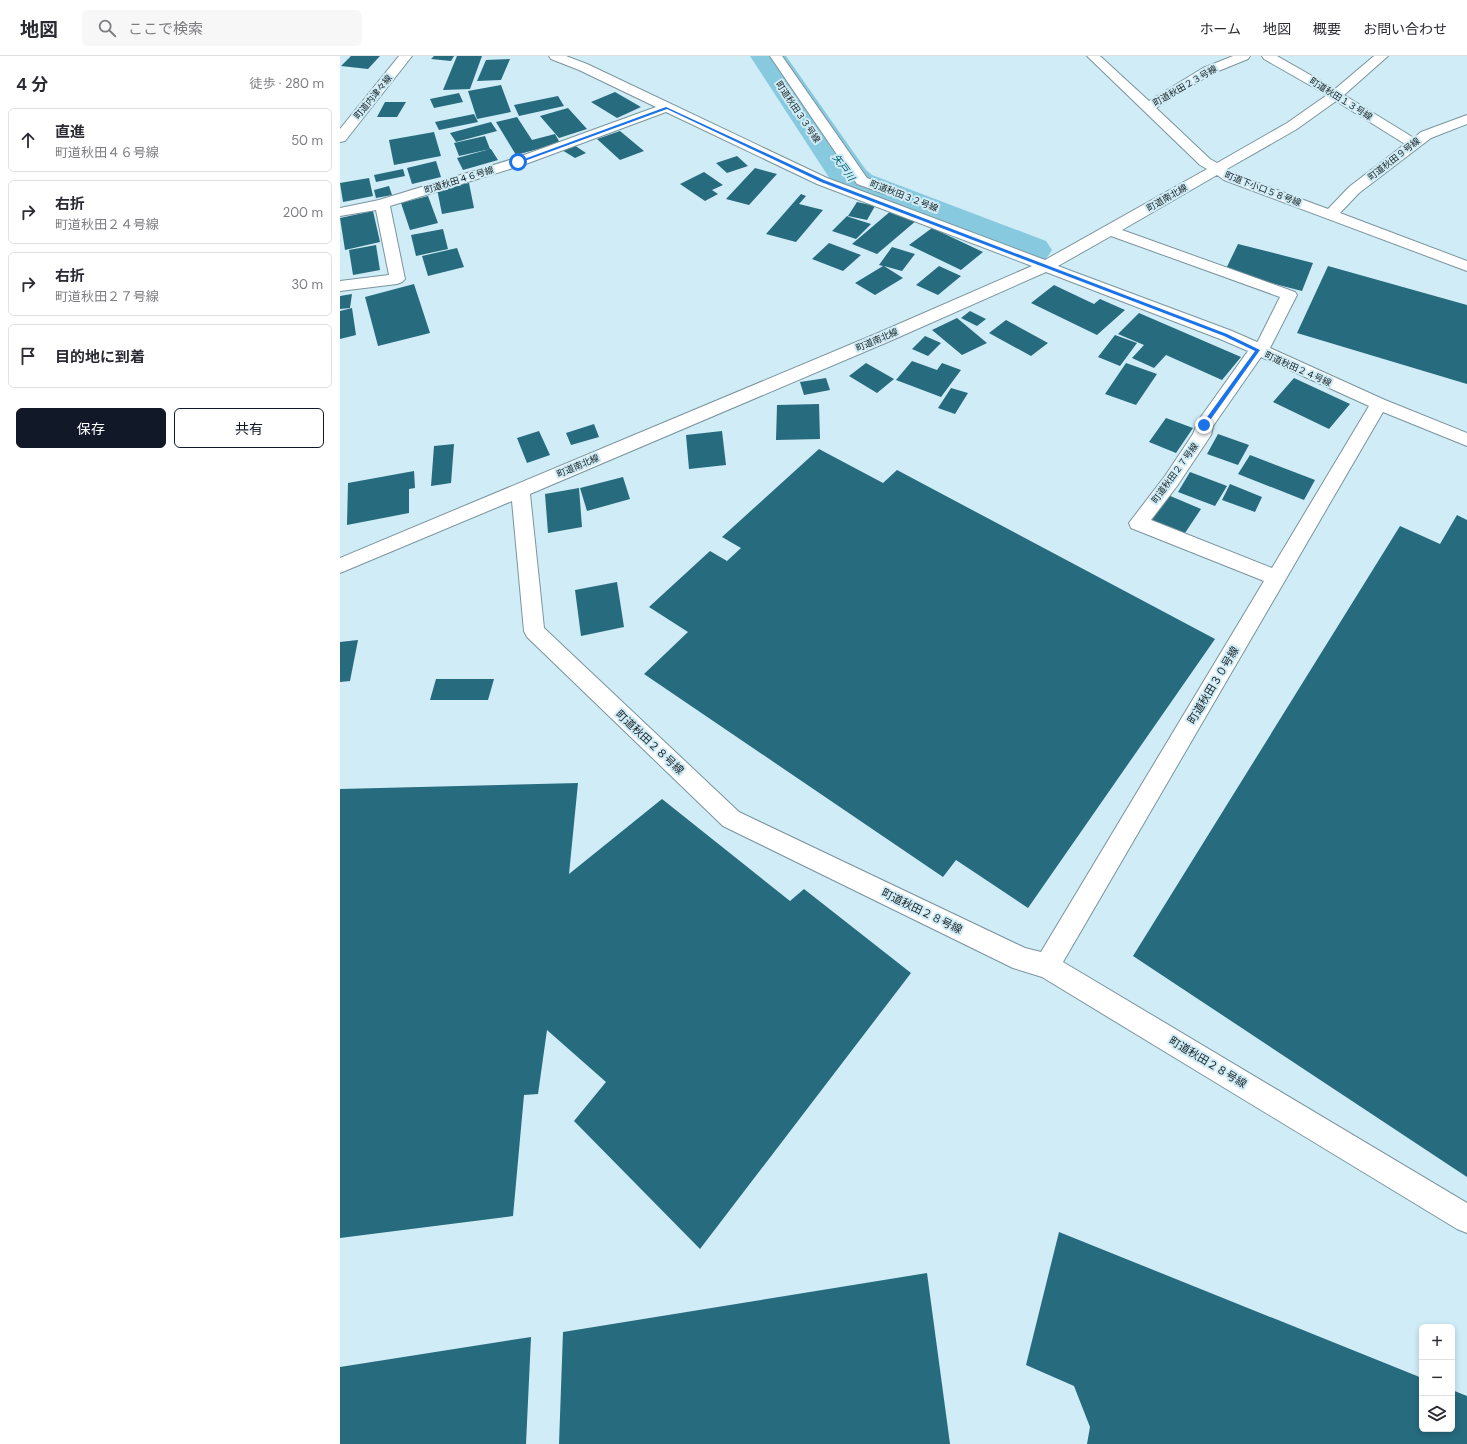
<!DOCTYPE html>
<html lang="ja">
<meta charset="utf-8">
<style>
body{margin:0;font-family:"DM Sans","Noto Sans JP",sans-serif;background:#f7f7f7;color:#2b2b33}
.controls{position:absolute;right:12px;bottom:12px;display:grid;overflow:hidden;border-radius:6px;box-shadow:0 2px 6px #0003}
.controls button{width:36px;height:36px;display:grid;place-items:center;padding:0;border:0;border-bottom:1px solid #e1e1e2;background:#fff;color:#2b2b33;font:20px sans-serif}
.stop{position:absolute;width:12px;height:12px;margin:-9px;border:3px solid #1a73e8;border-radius:50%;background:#fff}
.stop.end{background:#1a73e8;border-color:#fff;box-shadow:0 1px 4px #0008}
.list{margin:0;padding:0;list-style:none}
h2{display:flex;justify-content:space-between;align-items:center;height:52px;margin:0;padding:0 16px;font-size:17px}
h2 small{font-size:13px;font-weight:400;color:#7c7c81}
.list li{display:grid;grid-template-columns:26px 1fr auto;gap:12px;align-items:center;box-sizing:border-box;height:64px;margin:0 8px 8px;padding:0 8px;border:1px solid #e1e1e2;border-radius:6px}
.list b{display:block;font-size:15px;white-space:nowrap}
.list p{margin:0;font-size:13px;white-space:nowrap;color:#7c7c81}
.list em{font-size:13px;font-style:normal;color:#7c7c81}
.actions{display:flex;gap:8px;padding:12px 16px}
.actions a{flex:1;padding:9px 0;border:1px solid #111827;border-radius:6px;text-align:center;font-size:14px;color:#111827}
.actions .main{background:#111827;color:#fff}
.icon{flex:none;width:22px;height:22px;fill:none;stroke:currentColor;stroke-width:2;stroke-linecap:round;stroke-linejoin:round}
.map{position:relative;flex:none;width:1127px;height:1388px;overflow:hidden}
header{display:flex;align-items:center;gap:24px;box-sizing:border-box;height:56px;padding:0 20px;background:#fff;border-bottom:1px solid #e1e1e2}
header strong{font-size:19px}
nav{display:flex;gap:22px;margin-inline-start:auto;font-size:14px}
.search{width:280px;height:36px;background:#f7f7f7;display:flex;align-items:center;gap:10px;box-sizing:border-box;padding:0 14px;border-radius:6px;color:#7c7c81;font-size:15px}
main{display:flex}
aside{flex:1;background:#fff}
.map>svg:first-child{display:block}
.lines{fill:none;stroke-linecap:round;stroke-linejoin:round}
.river{fill:#87c9df;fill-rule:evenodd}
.building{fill:#276b7f}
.minor-casing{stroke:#7a949d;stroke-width:2}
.tertiary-casing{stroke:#7a949d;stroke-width:2}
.minor{fill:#fff;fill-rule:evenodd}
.tertiary{fill:#fff;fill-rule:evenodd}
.route{fill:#1a73e8}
.labels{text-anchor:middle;stroke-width:4;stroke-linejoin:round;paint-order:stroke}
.far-street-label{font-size:9px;fill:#162124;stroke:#d0ecf6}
.far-water-label{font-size:10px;font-style:italic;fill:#006076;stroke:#d0ecf6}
.street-label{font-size:11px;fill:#162124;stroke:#d0ecf6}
</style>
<header>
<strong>地図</strong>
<div class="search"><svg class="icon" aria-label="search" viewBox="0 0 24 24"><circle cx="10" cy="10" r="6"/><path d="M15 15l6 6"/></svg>ここで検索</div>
<nav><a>ホーム</a><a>地図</a><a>概要</a><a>お問い合わせ</a></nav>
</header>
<main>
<aside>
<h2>4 分<small>徒歩 · 280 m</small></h2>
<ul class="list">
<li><svg class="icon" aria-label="ahead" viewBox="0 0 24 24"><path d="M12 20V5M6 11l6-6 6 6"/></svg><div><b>直進</b><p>町道秋田４６号線</p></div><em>50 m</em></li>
<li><svg class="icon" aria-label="right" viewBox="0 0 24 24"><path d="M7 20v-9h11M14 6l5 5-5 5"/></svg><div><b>右折</b><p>町道秋田２４号線</p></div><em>200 m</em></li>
<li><svg class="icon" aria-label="right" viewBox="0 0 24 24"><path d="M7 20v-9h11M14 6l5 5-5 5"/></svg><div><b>右折</b><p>町道秋田２７号線</p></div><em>30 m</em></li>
<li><svg class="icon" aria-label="arrive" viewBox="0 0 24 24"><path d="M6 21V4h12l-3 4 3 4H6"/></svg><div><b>目的地に到着</b></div></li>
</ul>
<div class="actions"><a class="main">保存</a><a>共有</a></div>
</aside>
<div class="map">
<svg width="1127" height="1388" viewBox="0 0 1127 1388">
<rect width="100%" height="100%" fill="#d0ecf6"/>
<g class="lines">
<!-- river -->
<path class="river" d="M410,0h36l80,114 6,5 174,66 6,9 -6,9 -16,4 -16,-4 -172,-66 -12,-14z"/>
</g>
<!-- building -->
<path class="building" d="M11,0h29l-12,13 -27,-3z
M94,0h20l-3,5 -20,-2z
M117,0h25l-12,33 -27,1z
M170,3l-9,21 -24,1 9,-21z
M161,29l10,27 -34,7 -9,-28z
M275,36l26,15 -24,11 -26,-16z
M119,37l4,9 -29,6 -4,-9z
M218,40l6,10 -45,10 -5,-11z
M45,46h21l-9,15h-20z
M228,52l19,21 -28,9 -19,-22z
M134,58l4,8 -39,8 -4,-8z
M177,61l15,23 23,-6 5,9 -44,12 -20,-33z
M151,66l6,9 -41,11 -6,-9z
M280,75l24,20 -24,9 -23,-21z
M94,76l7,24 -47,9 -5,-25z
M145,80l5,13 -31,7 -5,-13z
M234,89l12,8 -11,5 -13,-8z
M150,93h1l7,11 -35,10 -6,-12z
M397,100l11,10 -21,7 -11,-10z
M96,105l5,16 -29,7 -5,-16z
M415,112l22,6 -28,31 -23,-6z
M63,113l2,7 -29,6 -2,-7z
M364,116l19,13 -11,5 6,4 -13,7 -25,-17z
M29,122l4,18 -30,6 -3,-19z
M129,127l5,25 -32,6 -5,-25z
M49,130l3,9 -16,3 -2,-8z
M461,138l5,2 -7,8 24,6 -27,32 -30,-8z
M88,140l10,27 -28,7 -9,-27z
M517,146l18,4 -8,14 -19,-4z
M552,154l25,10 -40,34 -25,-10z
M33,155l7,31 -35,8 -5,-32z
M507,160l2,1 22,7 -15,15 -24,-8z
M592,172l51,24 -22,18 -52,-25z
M103,173l5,20 -32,7 -5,-21z
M489,187l32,12 -18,16 -31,-12z
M898,188l75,19 -11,28 -77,-20z
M36,189l4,25 -27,5 -4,-25z
M552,191l23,7 -13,17 -18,-5 19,12 -28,17 -20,-12 28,-17 -4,-1z
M117,192l7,19 -36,9 -6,-20z
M599,210l22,10 -23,19 -22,-10z
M988,210l139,39v79l-170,-51z
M74,228l16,49 -52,13 -13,-49z
M714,229l40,19 6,-5 25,11 -28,25 -66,-32z
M12,238l-2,14 -10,1v-13z
M12,252l4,27 -16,4v-28z
M630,255l16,8 -9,7 -16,-8z
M799,257l102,44 -19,23 -56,-25 -12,13 -22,-10 12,-13 -26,-11z
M617,262l30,25 -25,12 -30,-25z
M666,264l42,23 -17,13 -42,-23z
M775,279l22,8 -17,23 -22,-9z
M585,280l16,7 -13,13 -16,-7z
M572,305l25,9 5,-7 19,7 -20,27 -45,-17z
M526,307l28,16 -17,14 -28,-17z
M786,307l31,11 -21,31 -31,-11z
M486,322l4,12 -26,5 -4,-13z
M954,322l56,26 -21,25 -56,-27z
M611,332l17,5 -13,21 -17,-6z
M479,348l1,35 -44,1 1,-35z
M826,362l27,10 -17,25 -27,-11z
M254,368l5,13 -28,8 -5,-12z
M199,375l11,24 -23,8 -10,-25z
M382,375l4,34 -37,4 -3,-34z
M878,378l31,11 -11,20 -31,-11z
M114,388l-3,39 -20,3 3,-40z
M479,393l64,34 14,-13 318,169 -187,269 -72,-48 -13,17 -299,-203 44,-42 -39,-25 61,-56 17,10 14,-13 -19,-11z
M910,399l65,25 -11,20 -66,-26z
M74,415l1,17 -6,1v24l-62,12 1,-42z
M850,416l37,14 -12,20 -37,-14z
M283,421l7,22 -43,12 -7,-23z
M890,428l32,13 -7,15 -33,-12z
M239,432l3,39 -34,6 -3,-39z
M828,439l33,14 -18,27 -33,-15z
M1117,459l10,5v657l-334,-221 267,-430 40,18z
M277,526l7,45 -43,9 -6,-46z
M18,584l-8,41 -10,1v-40z
M96,623h58l-6,21h-58z
M238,727l-9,91 93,-75 128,102 14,-12 107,84 -211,276 -126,-128 32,-39 -59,-52 -9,64 -14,1 -11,121 -173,22v-449z
M719,1176l363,146v51h30v-39l15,6v48h-380l3,-17 -16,-41 -48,-21z
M587,1217l23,171h-391l4,-112z
M191,1281l-5,107h-186v-77z"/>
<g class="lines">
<!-- minor casing -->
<g class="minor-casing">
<path id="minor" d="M209,0h17l21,8 240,114 218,82 162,-91 -7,-4 -113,-109h13l49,45 54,-33 30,-12h17l-2,3 -37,15 -55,34 54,51 7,4 70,-40 40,-28 -63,-36 -2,-3h15l58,33 39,-33h14l-44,39 70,43 7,-6 46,-17v9l-36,14 -72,55 -19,20 127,48v10l-243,-91 -7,-5 -95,55 173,62 2,3 -27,53 115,52 82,33v13l-84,-34 -320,550 404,241v30l-10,-4 -415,-252 -29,-9 -290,-142 -196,-189 -3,-6 -12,-130 -172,72v-15l538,-225 154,-67 -215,-82 -151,-72 -143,53 -133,41 15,73 -3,3 -5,2 -57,7v-10l49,-6 -13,-65 -36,6v-8l39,-8 134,-41 143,-52 -77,-37 -28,-11zM996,45l69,43 -56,43 -21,22 -94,-35 -7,-5 70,-40zM771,180l169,61 -22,44 -1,1 -25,-11 -174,-65zM706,216l174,67 28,12 -50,70 -5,13 -28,42 -36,47 2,5 133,53 -223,371 -16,-4 -286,-136 -195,-184 -14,-134 360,-153zM921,301l108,49 -97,162 -121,-48 26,-34 34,-51 2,-9z
M430,0h12l85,122 28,10 2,3 -2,3 -5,1 -5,-1 -28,-10z"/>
</g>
<!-- tertiary casing -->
<g class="tertiary-casing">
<path id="tertiary" d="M59,0h13l-67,85 -5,1v-13z"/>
</g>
<!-- minor -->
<use href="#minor" class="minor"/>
<!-- tertiary -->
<use href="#tertiary" class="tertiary"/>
</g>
<!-- route -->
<path class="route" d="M326,51l158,73 403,154 33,16 -54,76h-4v-2l53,-73 -31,-15 -403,-154 -154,-73 -148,54 -3,-1z"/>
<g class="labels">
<!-- far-street labels -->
<g class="far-street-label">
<text transform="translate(845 30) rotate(-30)" y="3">町道秋田２３号線</text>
<text transform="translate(33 41) rotate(-51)" y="3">町道内津々線</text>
<text transform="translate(1001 43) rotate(32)" y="3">町道秋田１３号線</text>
<text transform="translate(458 56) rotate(56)" y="3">町道秋田３３号線</text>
<text transform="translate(1054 103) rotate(-38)" y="3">町道秋田９号線</text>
<text transform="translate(119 124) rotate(-17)" y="3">町道秋田４６号線</text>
<text transform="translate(923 133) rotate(21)" y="3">町道下小口５８号線</text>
<text transform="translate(564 140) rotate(21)" y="3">町道秋田３２号線</text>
<text transform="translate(827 142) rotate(-30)" y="3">町道南北線</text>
<text transform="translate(537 284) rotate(-23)" y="3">町道南北線</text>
<text transform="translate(958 313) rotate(24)" y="3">町道秋田２４号線</text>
<text transform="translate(238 410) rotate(-23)" y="3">町道南北線</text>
<text transform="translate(835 417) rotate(-54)" y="3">町道秋田２７号線</text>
</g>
<!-- far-water labels -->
<g class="far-water-label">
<text transform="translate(504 111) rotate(54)" y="4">矢戸川</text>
</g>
<!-- street labels -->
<g class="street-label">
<text transform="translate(873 629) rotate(-59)" y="4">町道秋田３０号線</text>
<text transform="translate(310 686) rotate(43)" y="4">町道秋田２８号線</text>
<text transform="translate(582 855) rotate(26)" y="4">町道秋田２８号線</text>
<text transform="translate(868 1006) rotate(31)" y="4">町道秋田２８号線</text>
</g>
</g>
</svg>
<div class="controls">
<button>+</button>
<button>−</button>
<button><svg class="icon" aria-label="layers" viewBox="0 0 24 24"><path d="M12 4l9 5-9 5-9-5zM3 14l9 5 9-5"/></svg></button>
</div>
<div class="stop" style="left:178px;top:106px"></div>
<div class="stop end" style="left:864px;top:369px"></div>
</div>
</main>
